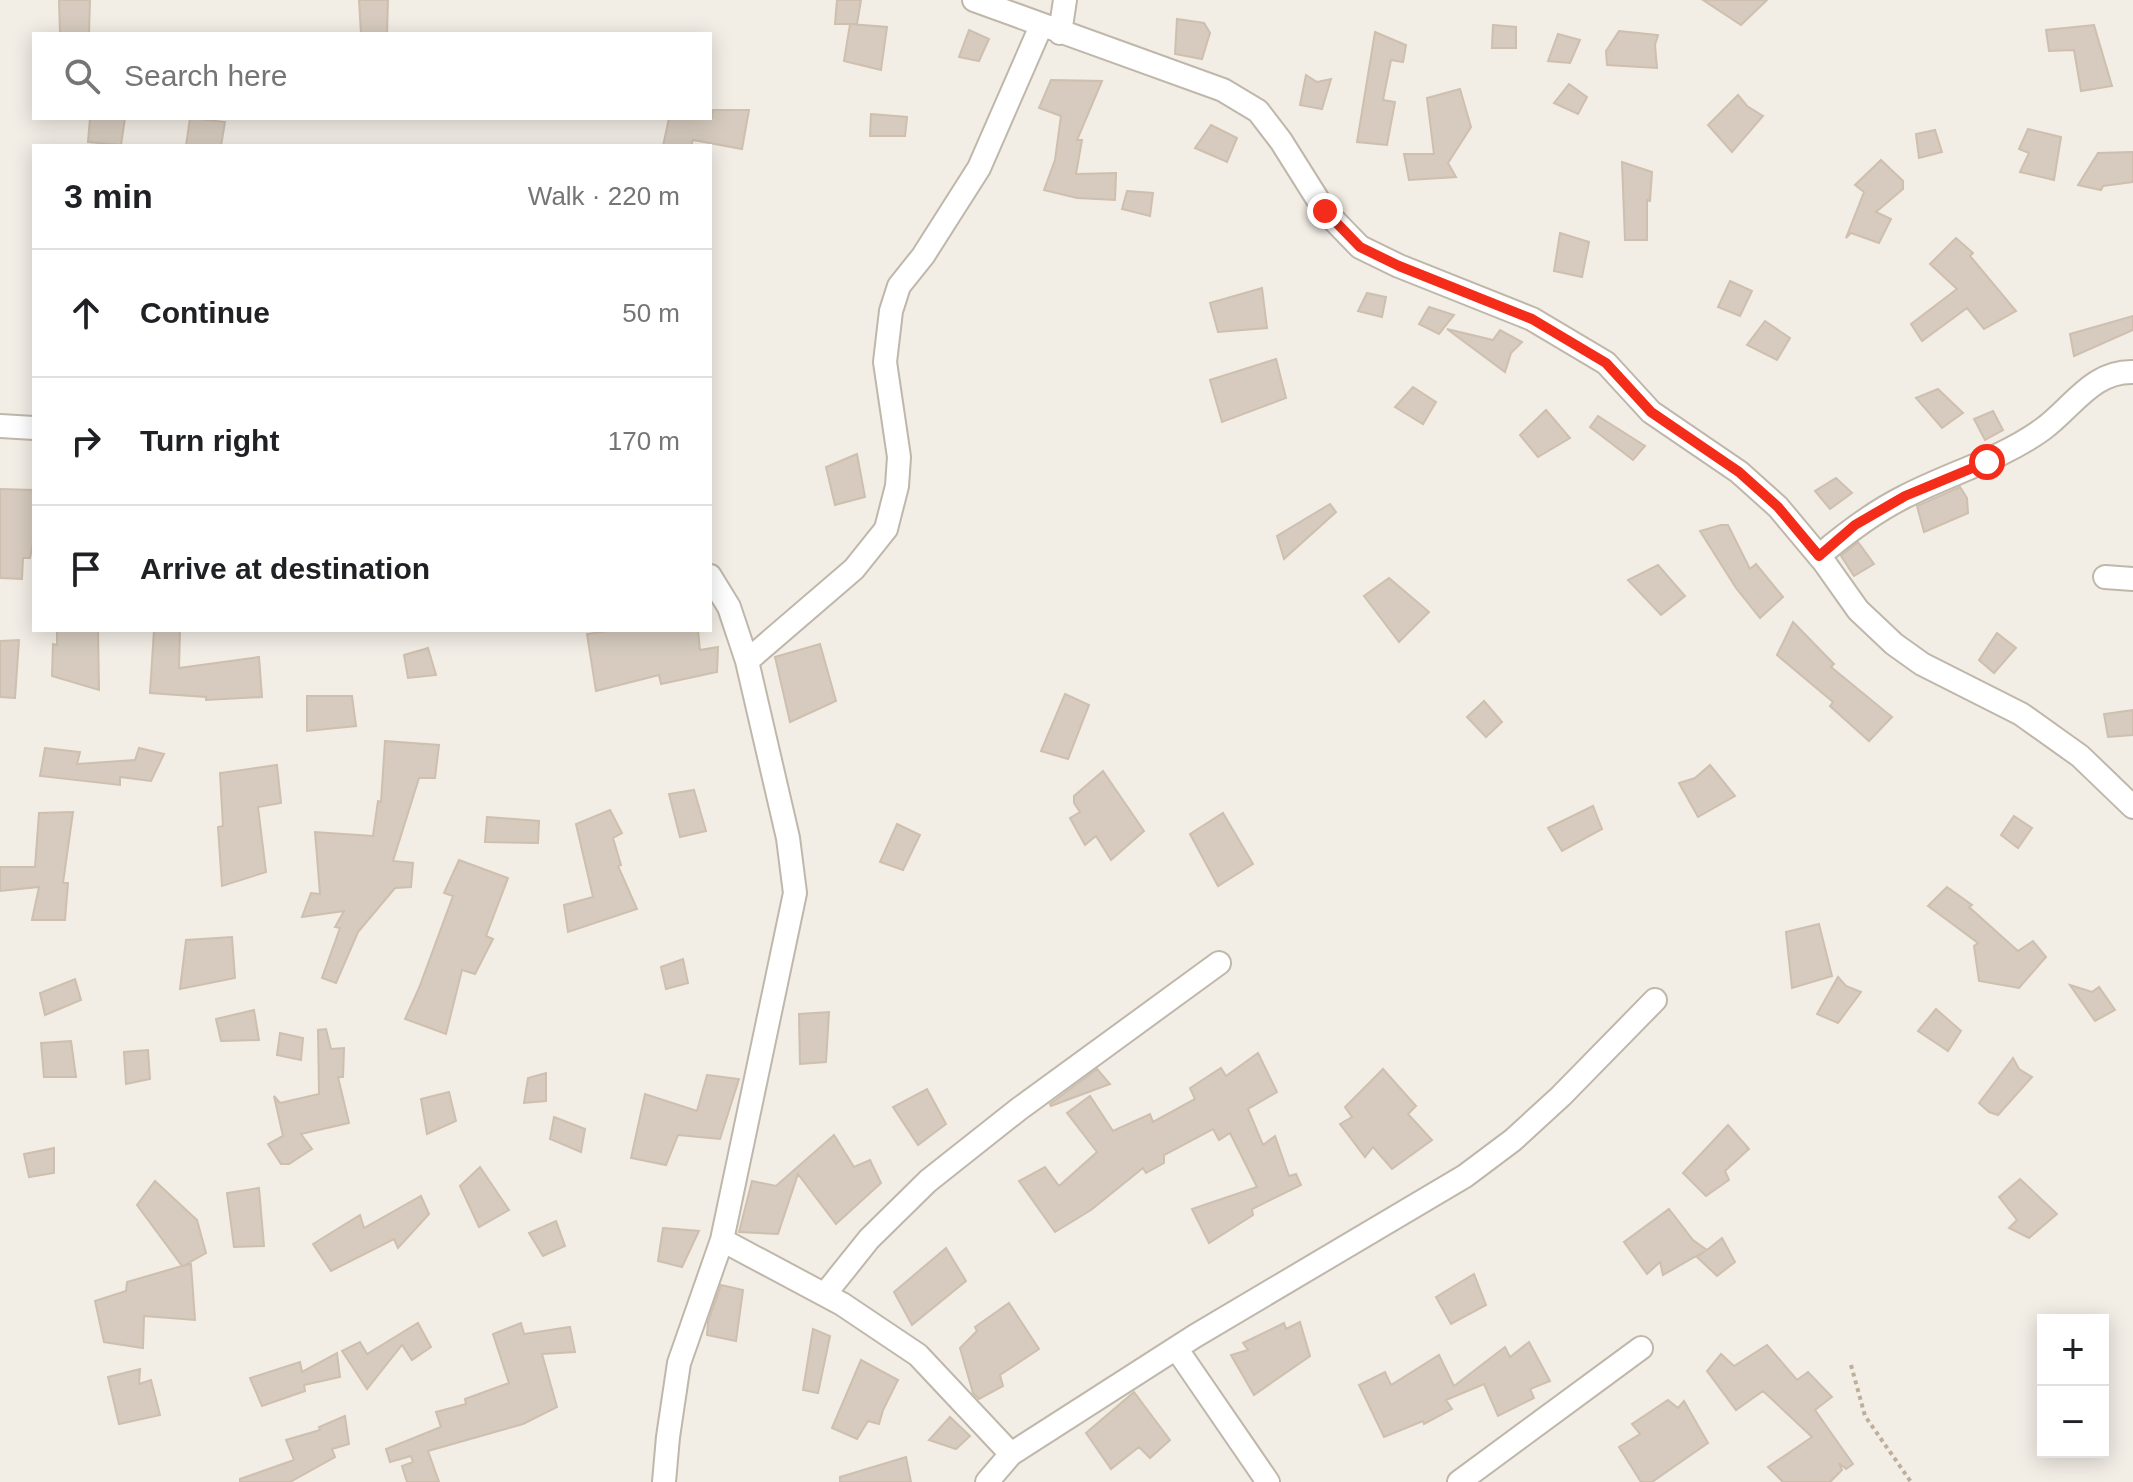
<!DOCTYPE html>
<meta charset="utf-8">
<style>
body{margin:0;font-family:Helvetica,sans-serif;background:#f2f2f2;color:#202124}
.controls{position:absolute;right:24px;bottom:24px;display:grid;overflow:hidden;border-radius:0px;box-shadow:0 4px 20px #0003}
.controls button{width:72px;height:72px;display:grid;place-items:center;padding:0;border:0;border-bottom:2px solid #e0e0e0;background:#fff;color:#202124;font:40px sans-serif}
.stop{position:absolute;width:24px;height:24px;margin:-18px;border:6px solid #f42d1a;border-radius:50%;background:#fff}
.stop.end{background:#f42d1a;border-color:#fff;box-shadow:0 2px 8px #0008}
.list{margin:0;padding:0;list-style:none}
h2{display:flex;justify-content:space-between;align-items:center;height:104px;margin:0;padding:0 32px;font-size:34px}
h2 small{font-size:26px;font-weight:400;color:#757577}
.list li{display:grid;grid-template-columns:52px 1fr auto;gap:24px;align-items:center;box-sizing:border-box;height:128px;padding:0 32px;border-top:2px solid #e0e0e0}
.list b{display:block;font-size:30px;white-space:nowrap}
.list em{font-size:26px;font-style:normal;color:#757577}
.icon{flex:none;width:44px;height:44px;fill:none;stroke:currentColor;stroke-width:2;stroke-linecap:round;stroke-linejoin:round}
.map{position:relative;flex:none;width:2133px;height:1482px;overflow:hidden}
.search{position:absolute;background:#fff;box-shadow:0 4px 20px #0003;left:32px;top:32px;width:680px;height:88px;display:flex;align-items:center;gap:20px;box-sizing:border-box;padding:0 28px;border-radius:0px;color:#757577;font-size:30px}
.panel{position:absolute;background:#fff;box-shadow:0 4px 20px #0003;left:32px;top:144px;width:680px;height:488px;border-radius:0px}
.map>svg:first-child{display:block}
.building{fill:#d6cbbe;stroke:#cebfae;stroke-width:2}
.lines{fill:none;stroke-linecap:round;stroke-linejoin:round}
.street-casing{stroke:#c0b7ab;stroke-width:26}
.path{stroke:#beaf9a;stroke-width:4;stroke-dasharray:4 4;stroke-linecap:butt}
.street{stroke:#fff;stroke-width:22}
.route{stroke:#f42d1a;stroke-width:10}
</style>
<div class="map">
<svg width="2133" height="1482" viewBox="0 0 2133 1482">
<rect width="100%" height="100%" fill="#f2ede5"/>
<!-- building -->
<path class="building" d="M59,0h31l-1,34h-29z
M359,0h29l-1,34h-26z
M837,0h24l-4,24h-22z
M1703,0h64l-26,25z
M1177,19l27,4 6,10 -8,26 -27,-5z
M850,24l37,3 -6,43 -37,-9z
M1493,25l23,2v21h-24z
M2094,25l18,61 -31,5 -7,-41 -25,1 -3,-21z
M969,30l20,9 -10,22 -20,-4z
M1619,31l39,4 -3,10 2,23 -50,-3 -1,-14z
M1375,32l31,13 -3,17 -12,-2 -8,40 12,2 -8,43 -30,-3z
M1558,34l22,6 -10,23 -22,-2z
M1306,75l11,7 14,-3 -9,30 -22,-4z
M1051,80l51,1 -25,59h5l-6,34 40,-1 -1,27 -38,-2 -33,-8 11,-30 6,-44 -22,-8z
M1569,84l18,13 -9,17 -24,-11z
M1460,89l11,38 -23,36 8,14 -47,3 -5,-26h30l-7,-56z
M1738,95l9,11 16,10 -31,36 -24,-27z
M713,110h36l-7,39 -49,-9 -2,6h-28l6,-28h43z
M871,114l36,3 -2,19h-35z
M90,118h35l-4,27 -33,-3z
M190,118l35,4 -4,24h-35z
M1211,125l26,13 -10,24 -32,-14z
M2028,129l33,8 -7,43 -34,-8 9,-19 -10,-4z
M1935,130l7,22 -23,6 -3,-24z
M2133,152v30l-30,4 -2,4 -23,-5 20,-32z
M1881,160l22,21v8l-27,23 15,7 -12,24 -28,-10 -5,5 18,-46 -9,-7z
M1622,162l30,10 -2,29 -3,-1v40h-22z
M1127,191l26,2 -3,23 -28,-7z
M1560,233l29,9 -7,35 -28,-6z
M1956,238l17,15 -3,3 46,55 -32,18 -17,-21 -45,33 -11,-17 46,-35 -27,-25z
M1730,281l22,10 -12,25 -22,-9z
M1262,288l5,40 -49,4 -8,-29z
M1367,293l19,4 -4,20 -24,-6z
M1429,307l25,8 -15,19 -20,-10z
M2133,316v14l-59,26 -4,-22z
M1765,321l25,17 -13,22 -30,-15z
M1447,329l46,11 7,-10 22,12 -11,11 -6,19z
M1276,359l10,39 -64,24 -12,-42z
M1413,387l23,15 -13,22 -28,-17z
M1938,389l25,24 -21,15 -26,-30z
M1546,410l24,28 -32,19 -18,-22z
M1993,411l10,19 -18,10 -11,-21z
M1598,416l47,30 -12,14 -43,-33z
M857,454l8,43 -30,8 -9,-38z
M1836,478l16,15 -22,16 -15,-18z
M1960,487l7,11 1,15 -44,19 -7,-26z
M0,489l34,1v48l-4,20h-7l-1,21 -22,-1z
M1330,504l6,8 -52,47 -7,-23z
M1721,525h7l22,44 6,-5 27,33 -23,21 -24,-30 -36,-57z
M1858,542l16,22 -20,12 -13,-20z
M1658,565l27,31 -24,19 -33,-35z
M1389,578l40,34 -30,30 -35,-46z
M1793,622l41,42 -3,3 61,50 -23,24 -39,-35 3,-4 -56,-47z
M57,630h41l1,60 -47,-14 1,-32 4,1z
M154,630h26l-1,38 80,-11 3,40 -56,3v-3l-56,-4z
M614,630h84l2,20 18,-3 -1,25 -56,12 -2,-9 -63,16 -9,-57z
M1997,633l19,15 -22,25 -15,-13z
M19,640l-4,58 -15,-1v-56z
M820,644l16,57 -46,21 -15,-65z
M428,648l8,27 -28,3 -4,-23z
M1065,694l24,11 -21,54 -27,-8z
M307,696h45l4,30 -49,5z
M1484,701l18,21 -16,15 -19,-20z
M2133,710v25l-25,2 -4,-23z
M385,741l54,4 -4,33h-16l-26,83 20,2 -2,24 -16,1 -37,44 -22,51 -14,-5 18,-50 -5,-1 9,-16 -42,6 9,-24 9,1 -5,-62 58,4 5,-35 3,1z
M45,748l35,4 -3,12 58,-4 4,-12 25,6 -13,27 -31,-4v8l-80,-9z
M277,765l4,38 -23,4 8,65 -44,14 -4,-59 5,-1 -3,-53z
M1710,765l25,31 -37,21 -19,-34 16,-5z
M1103,771l41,60 -33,29 -15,-24 -11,9 -15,-27 10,-6 -6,-9v-7z
M694,790l12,41 -26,6 -11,-43z
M1593,806l9,23 -40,22 -14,-23z
M610,810l12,23 -9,5 8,27 -3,1 19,43 -69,23 -4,-27 29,-8 -17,-73z
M73,812l-10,71h5l-3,37h-33l7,-33 -39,4v-24h35l4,-54z
M1223,813l30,51 -35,22 -28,-52z
M2014,816l18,12 -14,20 -17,-13z
M487,817l52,4 -1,22 -53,-1z
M897,824l23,11 -17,35 -23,-8z
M459,860l49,18 -22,58 7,3 -18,35 -13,-4 -16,64 -41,-15 14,-31 34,-92 -9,-3z
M1947,887l25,18 -3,2 49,44 15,-10 13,16 -27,31 -40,-7 -5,-35 4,-3 -50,-37z
M1819,924l13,52 -40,12 -6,-56z
M232,937l3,41 -55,11 6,-49z
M683,959l5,24 -22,6 -5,-22z
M1838,977l8,9 15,6 -23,31 -21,-9z
M75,979l6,21 -36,15 -5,-22z
M2070,985l22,7 7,-5 16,23 -20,11z
M1936,1009l25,22 -13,20 -30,-20z
M254,1010l5,30 -38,1 -5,-22z
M829,1012l-3,50 -26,2 -1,-50z
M326,1029l5,20 13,-1 -1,29h-5l11,46 -48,11 11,15 -23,15h-8l-13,-20 15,-8 -9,-40 6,7 39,-9 -1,-64z
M280,1033l23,5 -2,22 -24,-5z
M71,1041l5,36h-32l-3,-34z
M148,1050l2,29 -24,5 -2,-32z
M1258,1053l19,39 -29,17 15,36 12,-9 14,40 7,-2 5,11 -49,24 1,6 -44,28 -17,-34 65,-22 -27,-54 -11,7 -6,-11 -49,26v8l-18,10 -3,-5 -52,42 -36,22 -36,-51 26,-14 14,19 38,-34 -30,-39 23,-17 23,35 37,-17 3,8 42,-23 -5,-11 31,-20 5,8z
M2013,1058l6,11 13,8 -34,38 -9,-3 -10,-9z
M1097,1069l13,15 -59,22 -1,-2z
M1383,1069l33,37 -8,8 24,26 -40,29 -19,-22 -8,10 -25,-33 12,-7 -7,-10z
M546,1073v28l-22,2 4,-25z
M707,1075l32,4 -19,60 -42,-4 -12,30 -35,-7 14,-64 52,17z
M927,1089l19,35 -28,21 -25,-38z
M449,1092l7,29 -29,13 -6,-35z
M554,1117l31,12 -4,23 -31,-13z
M1728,1125l21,24 -24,22 4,9 -23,16 -23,-23z
M834,1135l20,32 16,-7 11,23 -45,41 -38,-50 -20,60 -39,-2 13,-51 24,5z
M54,1148v25l-25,4 -5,-23z
M480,1167l29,43 -30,17 -19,-41z
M2020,1179l37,35 -28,24 -20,-10 8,-8 -18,-23z
M155,1181l42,39 9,33 -23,13 8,-2 4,56 -51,-4 -1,32 -39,-6 -9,-41 31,-10 1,-9 55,-16 -45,-61z
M259,1188l5,58 -30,1 -7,-54z
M421,1196l8,18 -31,34 -4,-9 -63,32 -18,-27 47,-29 4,13z
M1669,1209l24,31 14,10 15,-12 13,24 -18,14 -20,-19 8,-6 -42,24 -3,-13 -13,12 -23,-32z
M556,1221l9,25 -22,10 -14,-23z
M663,1228l36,3 -17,36 -24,-6z
M946,1248l20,33 -54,44 -18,-33z
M1474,1274l12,31 -35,19 -15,-27z
M721,1285l22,5 -7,51 -29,-6 1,-13z
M1009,1303l30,46 -39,26 3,11 -24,13 -6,-6 -13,-45 17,-17 -2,-4z
M1300,1322l10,34 -56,39 -23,-40 17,-5 -5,-7 41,-20 2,6z
M418,1323l13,24 -19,13 -10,-15 -35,44 -25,-38 18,-9 7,12z
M521,1323l3,11 46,-7 5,25 -33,2 15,53 -34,17 -95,27 11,31h-32l-5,-16 11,-4 -2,-6 -21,6 -4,-13 55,-22 -5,-15 30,-8 -1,-5 44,-16 -16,-49z
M813,1329l17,7 -12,57 -15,-3z
M1529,1342l21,39 -20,8 4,9 -36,18 -14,-32 -38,16 6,9 -28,15 -1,-3 -39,16 -25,-52 26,-13 6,13 48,-30 15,31 51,-39 5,10z
M1767,1345l30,35 11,-8 24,25 -17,13 38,54 -7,5 -7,-6 3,7 -12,12h-47l-15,-15 44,-30 -49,-46 -27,19 -29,-39 14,-17 13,12z
M337,1353l3,24 -36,8 1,6 -43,15 -12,-28 50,-16 2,10z
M861,1360l37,20 -15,30 -4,14 -11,-3 -11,18 -25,-11z
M140,1369l-1,15 12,-4 9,35 -41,9 -11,-47z
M1134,1392l36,48 -20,18 -11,-11 -28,22 -25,-36z
M1668,1400l10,8 6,-7 24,42 -56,39h-11l-22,-35 21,-13 -8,-10z
M345,1416l4,28 -17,5 3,8 -45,25h-50v-3l54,-19 -8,-20 34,-10 -1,-3z
M950,1417l20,19 -14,13 -27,-9z
M906,1457l5,25h-71v-5z"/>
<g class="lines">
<!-- street casing -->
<g class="street-casing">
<path id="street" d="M974,0l249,90 35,21 23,30 44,70 35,36 39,19 133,53 74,44 45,49 88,60 39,35 46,55 34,48 36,34 28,20 99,50 59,42 53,51
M1060,33l5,-33
M0,426l34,2
M1819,556c27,-23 53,-43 85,-59 46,-24 96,-37 139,-68 30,-22 49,-58 90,-57
M710,576l19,31 18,54 41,177 7,55 -73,347 120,64 76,51 93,99
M2105,577l28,2
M747,661l107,-92 32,-40 11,-43 2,-29 -14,-95 6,-51 8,-25 24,-30 56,-88 62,-142
M825,1294l44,-55 59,-58 91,-72 200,-146
M1176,1348l92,134
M664,1482l4,-45 11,-74 43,-123
M987,1482l24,-28 184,-118 270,-160 48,-36 48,-44 94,-96
M1459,1482l182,-134"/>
</g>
<!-- path -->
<path class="path" d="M1851,1365l14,51 46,66"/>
<!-- street -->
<use href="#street" class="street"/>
</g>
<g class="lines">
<!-- route -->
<path class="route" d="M1325,211l35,36 39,19 133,53 74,44 45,49 88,60 39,35 41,49 36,-31 50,-29 82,-34"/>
</g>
</svg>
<div class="controls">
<button>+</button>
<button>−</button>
</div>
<div class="stop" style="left:1987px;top:462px"></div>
<div class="stop end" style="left:1325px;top:211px"></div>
<div class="search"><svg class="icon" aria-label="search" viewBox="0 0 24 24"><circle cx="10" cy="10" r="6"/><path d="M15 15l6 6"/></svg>Search here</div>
<section class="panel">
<h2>3 min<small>Walk · 220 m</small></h2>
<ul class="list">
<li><svg class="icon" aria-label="ahead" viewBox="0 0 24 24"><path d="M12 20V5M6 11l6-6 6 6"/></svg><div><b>Continue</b></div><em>50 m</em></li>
<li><svg class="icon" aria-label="right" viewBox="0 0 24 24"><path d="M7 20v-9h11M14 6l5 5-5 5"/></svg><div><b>Turn right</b></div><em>170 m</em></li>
<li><svg class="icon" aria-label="arrive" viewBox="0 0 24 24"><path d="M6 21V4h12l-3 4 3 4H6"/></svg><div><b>Arrive at destination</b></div></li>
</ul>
</section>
</div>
